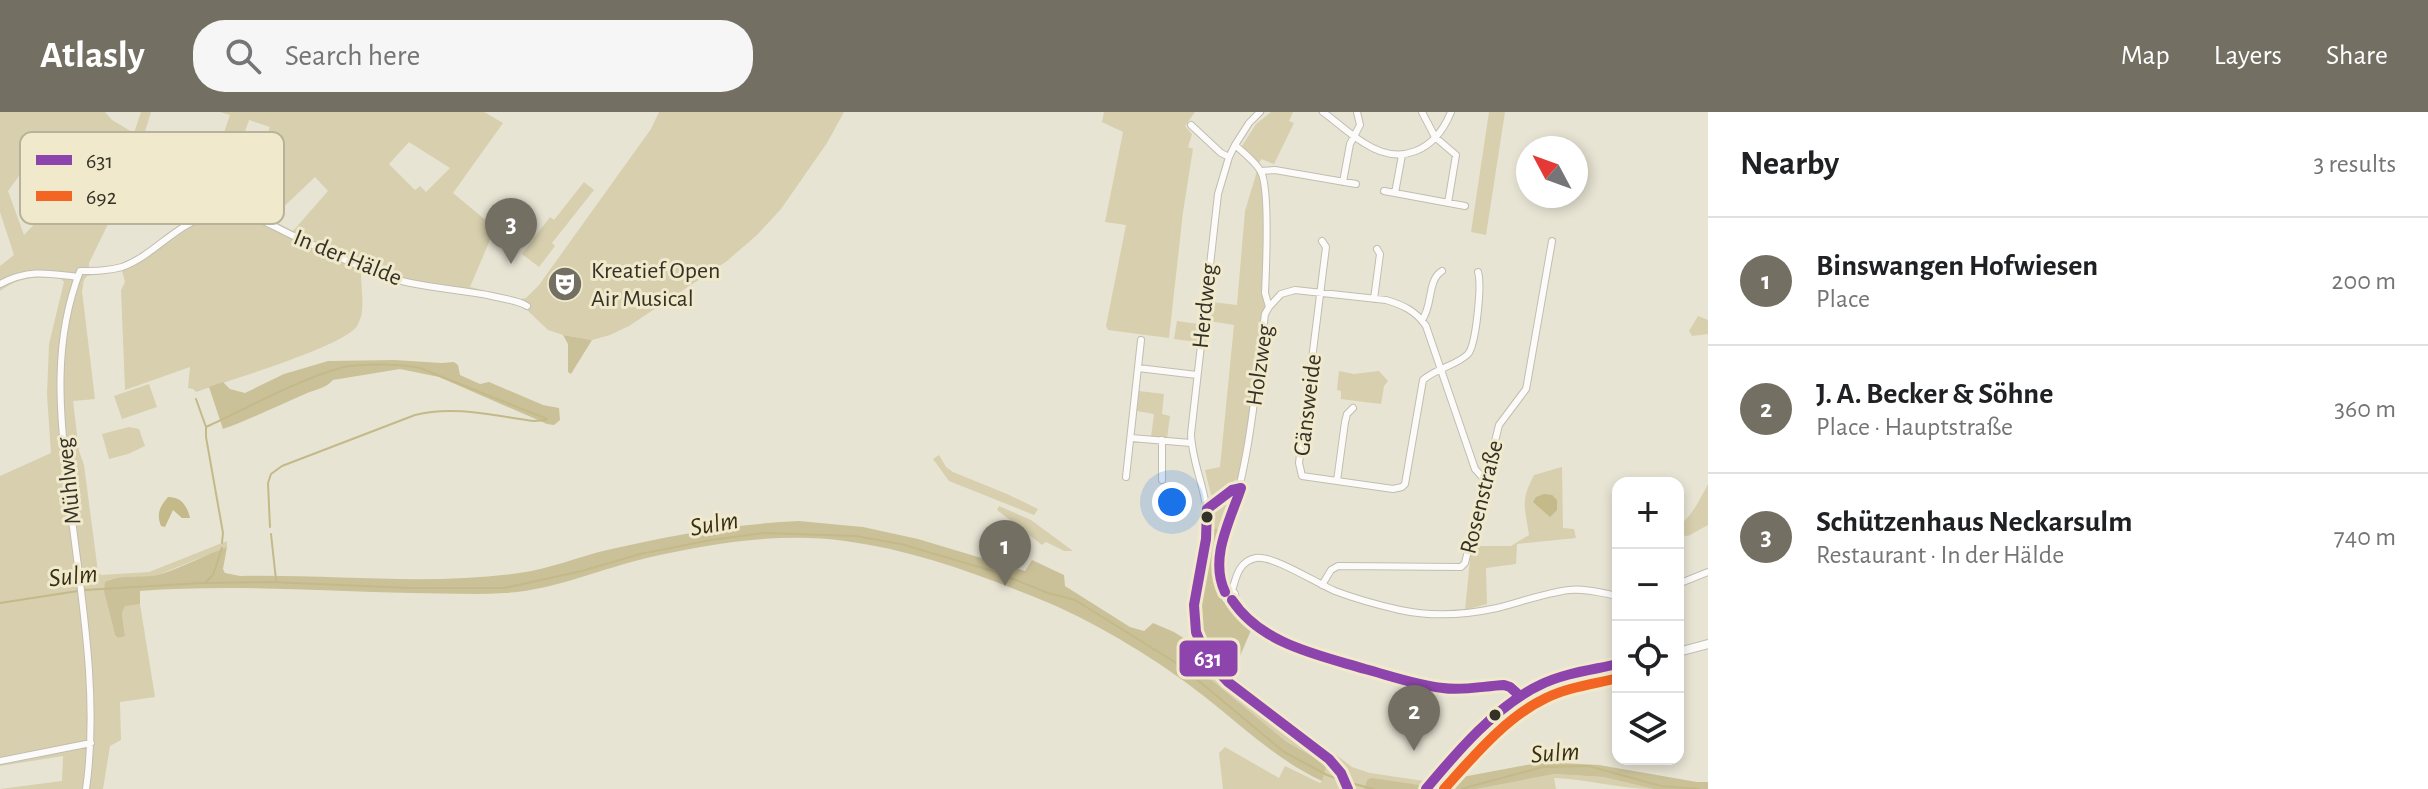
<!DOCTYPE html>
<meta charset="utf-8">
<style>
body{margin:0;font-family:"Alegreya Sans",sans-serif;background:#f6f6f6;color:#202124}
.controls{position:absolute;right:24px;bottom:24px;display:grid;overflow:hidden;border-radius:16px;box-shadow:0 4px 12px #0003}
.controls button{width:72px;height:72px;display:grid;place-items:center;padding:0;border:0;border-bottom:2px solid #e0e0e0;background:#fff;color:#202124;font:40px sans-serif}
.compass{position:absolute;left:1516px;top:24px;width:72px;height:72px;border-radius:50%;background:#fff;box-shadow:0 4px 12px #0003;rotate:311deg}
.you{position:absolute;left:1172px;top:390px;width:28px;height:28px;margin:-20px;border:6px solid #fff;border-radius:50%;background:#1a73e8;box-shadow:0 0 0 12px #1a73e833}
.badge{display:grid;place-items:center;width:52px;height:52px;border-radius:50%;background:#737063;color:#fff;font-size:26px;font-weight:700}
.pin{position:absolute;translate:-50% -66px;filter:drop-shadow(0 2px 4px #0008)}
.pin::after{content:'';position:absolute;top:42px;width:28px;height:24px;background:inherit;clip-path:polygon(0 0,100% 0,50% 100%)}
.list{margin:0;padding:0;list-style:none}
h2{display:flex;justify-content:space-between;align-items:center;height:104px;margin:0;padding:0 32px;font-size:34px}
h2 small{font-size:26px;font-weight:400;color:#757577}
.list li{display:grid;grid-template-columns:52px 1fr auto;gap:24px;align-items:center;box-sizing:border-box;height:128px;padding:0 32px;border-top:2px solid #e0e0e0}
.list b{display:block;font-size:30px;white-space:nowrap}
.list p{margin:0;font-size:26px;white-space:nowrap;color:#757577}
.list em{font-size:26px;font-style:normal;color:#757577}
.icon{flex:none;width:44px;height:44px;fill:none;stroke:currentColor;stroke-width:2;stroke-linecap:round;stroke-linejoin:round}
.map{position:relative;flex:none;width:1708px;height:677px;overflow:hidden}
header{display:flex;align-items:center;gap:48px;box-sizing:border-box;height:112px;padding:0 40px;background:#737063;color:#fff}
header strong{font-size:38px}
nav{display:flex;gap:44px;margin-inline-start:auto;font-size:28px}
.search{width:560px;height:72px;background:#f6f6f6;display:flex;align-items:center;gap:20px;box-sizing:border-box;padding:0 28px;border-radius:32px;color:#757577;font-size:30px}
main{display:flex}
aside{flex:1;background:#fff}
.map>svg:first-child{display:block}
.green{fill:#d7cfad;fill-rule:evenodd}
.forest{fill:#cbc199}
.water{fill:#c4b988}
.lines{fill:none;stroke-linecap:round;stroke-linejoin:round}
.stream{stroke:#c4b988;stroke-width:2}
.minor-casing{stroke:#c0beb1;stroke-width:8}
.tertiary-casing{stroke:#c0beb1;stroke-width:10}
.minor{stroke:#fcfbf9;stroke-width:6}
.tertiary{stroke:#fcfbf9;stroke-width:8}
.bus-1-casing{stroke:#f0e9cc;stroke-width:16}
.bus-2-casing{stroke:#f0e9cc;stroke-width:16}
.bus-1{stroke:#8e44ad;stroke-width:10}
.bus-2{stroke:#f26522;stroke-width:10}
.bus-dot{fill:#343126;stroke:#f0e9cc;stroke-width:3}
.labels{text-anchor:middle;stroke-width:6;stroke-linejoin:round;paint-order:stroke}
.street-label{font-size:24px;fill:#343126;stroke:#f0e9cc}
.poi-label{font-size:24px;fill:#343126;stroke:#f0e9cc;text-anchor:start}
.water-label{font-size:26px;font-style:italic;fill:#362f13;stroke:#f0e9cc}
.key{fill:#f0e9cc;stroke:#b8b29a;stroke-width:2}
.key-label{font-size:22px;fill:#343126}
.line-badge{stroke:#f0e9cc;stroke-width:3}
.badge-label{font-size:22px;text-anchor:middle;font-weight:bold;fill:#fff}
</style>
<header>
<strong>Atlasly</strong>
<div class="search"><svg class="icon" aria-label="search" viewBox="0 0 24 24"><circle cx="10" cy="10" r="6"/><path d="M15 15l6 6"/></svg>Search here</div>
<nav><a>Map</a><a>Layers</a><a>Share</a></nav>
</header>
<main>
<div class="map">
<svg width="1708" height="677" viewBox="0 0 1708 677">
<rect width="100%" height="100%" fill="#e8e4d4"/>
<!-- green -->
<path class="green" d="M0,0h105l7,8 22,13 7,-21h10l-20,65 -42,86v4c17,4 33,-3 48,-10 15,-9 33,-21 45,-34 22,-26 37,-76 48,-108l-10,-3h264l19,11 -50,70 42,35 -25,59 50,12 6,-1 13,-13 112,-156 8,-17h185l-17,31 -46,66 -24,26 -30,26 -98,65 -19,9 -18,5 -29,-5 -15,-5 -23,-22 -16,-6 -95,-17 -53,-15c-1,17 6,40 -4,56 -12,20 -133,56 -161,66l-3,-3 -5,-1 2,-21 -65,23 -4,-100 4,-8 -3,-11 -35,5 -3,4 -2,11 13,108 -22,2 6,50 5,14 14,107 3,3 48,-3 78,-31v6l-69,28 -16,3 -32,1 -6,13 11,43 3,3 7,-3 -3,-22 3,-8 15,-1 15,93 -35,5 1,38 -11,6 -7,43h-103l62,-8 1,-25 -63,10v-290l51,-23 -4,-58 2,-51 15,-62 -4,-4c-24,-1 -40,-2 -60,13v-25l14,-11 -14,-43zM249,8l21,7 -31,83 -23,2zM409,30l41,26 -24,24 -6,-6 -5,4 -26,-26zM35,42l40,27 -51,54 -16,-44zM315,65l13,14 -35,40 -21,-11v-2z
M1104,0h91l-10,14 7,8 -4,13 5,2 -10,63 -14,126 -61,-8 -2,-4 20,-101 -21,-3 18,-90 -21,-10z
M1271,0h22l-4,9 5,2 -20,41 -13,-5 -1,3 -4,-1 -14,-15 14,-22z
M1489,0h16l-19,123 -15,-3z
M1257,59l4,6 2,25 6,105 -24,162h-5l-2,9 -23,18 -4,-1 -6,-25 15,-3 14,-142 -25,-4 3,-19 25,3 8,-94z
M584,70l10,8 -42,53 3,3 -16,21 -17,-13 28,-37 4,3z
M1698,204l10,4v14l-16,2 -3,-5z
M1177,209l21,3 -1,18 -23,-3z
M1339,259l15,3 25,-3 9,10 -4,5 -3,18 -40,-5v-8l-4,-1z
M149,272l8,23 -35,12 -8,-23z
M1139,279l25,3 -2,20 8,2 -3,23 -16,-2 3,-23 -17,-3z
M129,315l10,2 6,17 -17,8 -19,5 -7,-25z
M939,343l7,12 7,5 54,22 31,15 -4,6 -85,-34 -16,-22z
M1562,355l1,61 11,1 2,9 -59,6 -1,20 -30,4 1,36 -22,6 6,-60 4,-4h36l18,-11c-4,-29 -9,-33 5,-60z
M1708,372v41l-20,11 -10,-1v-9c14,-9 22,-27 30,-42z
M1228,387l4,1 1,7 -13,23 -4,-2 -4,3 1,-17z
M999,394l32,14 42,31h-9l-18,-9 -4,3 -45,-35z
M1203,523l22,24 7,16 120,92 18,6 54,8 -4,4 -53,-5 -3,9h-141l-4,-36 6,-6 54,31 6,-12 35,17 2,-2 -8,-24 -27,-15 -90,-74 -6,-13 -1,-13z
M1553,662l50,3 50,12c-33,0 -65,-10 -99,-11l2,11h-79z"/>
<!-- forest -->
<path class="forest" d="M563,223l29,5 -21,34 -3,-2v-28z
M395,248l46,3 13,-1 4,3 2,10 20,9 9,-2 54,23 16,3 1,12 -6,5 -7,-1 -108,-47 -39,-8 -67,11c-8,9 -17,9 -28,14 -28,12 -54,25 -82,35l-14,-42 14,-5 7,7 15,4 39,-19 44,-13z
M799,409l64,6 55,12 107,32 7,-11 32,15 1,11 65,41 14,4 9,-8 21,9 16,10 1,13 6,13 90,74 27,15 12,10 -4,14c-45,-21 -79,-54 -117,-84 -44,-35 -105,-72 -156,-94 -66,-27 -134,-53 -204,-62 -63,-9 -132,2 -194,16 -49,11 -95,33 -146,36 -31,2 -63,0 -94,0 -90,-2 -181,-9 -271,-2v13l-15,2 -3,7 3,23 -7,2 -3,-3 -11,-43 1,-10c14,-8 40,-3 56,-8 22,-7 44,-19 66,-27l-4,22 2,4 15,3c91,-2 189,10 279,-3 30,-4 59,-16 88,-23 64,-15 127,-26 192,-29z
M1216,416l4,2c-18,45 -4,71 32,98l-20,47 -7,-16 -22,-24 -4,-17 13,-87z
M1542,650l57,3 98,17h11v7h-55l-50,-12 -49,-3 -77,15h-113l3,-9 4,-2 49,7z"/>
<!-- water -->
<path class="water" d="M1544,382l8,1 5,5v10l-7,7 -17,-15 3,-5z
M168,385c14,0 19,9 22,21h-8l-9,-8 -8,17 -4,-1c-5,-12 -1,-20 7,-29z"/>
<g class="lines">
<!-- stream -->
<path class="stream" d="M196,287l10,28v10l17,96 -1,10
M206,315c44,-20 90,-47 138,-60 18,-4 58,-3 76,1l127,51
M270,415l-2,-44 3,-9 11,-8 133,-51c39,-10 80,1 119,6l12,-1
M271,422l5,46
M206,470l7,-7 9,-27
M85,478l116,-7 70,-1 139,6h94l78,-17 58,-17 71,-14 52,-7 92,3 46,8 95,28 52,21 27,7 106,66 103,86 43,23 14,5
M0,491l78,-12
M1347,670l26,7
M1461,677l82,-22 46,-1 72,20 38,3"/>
<!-- minor casing -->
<g class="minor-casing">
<path id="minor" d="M1260,0l-11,11 -14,22 -6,12 -11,37 -27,240c1,31 17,58 16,90 0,27 -12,53 -13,79 -2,52 29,75 67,103 23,18 46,34 68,53l12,14 7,16
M1323,0c14,10 26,22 41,31 37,24 71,8 87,-31
M1422,0l13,25 21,18 -8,48
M1191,13l30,28 8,4
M1261,59l14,-1 81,14
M1343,70l7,-38 10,-19 -3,-13
M1384,79l81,15
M1395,81l7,-38
M1322,129l4,6 -27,216 3,13 91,13 9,-2 3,-3 18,-104c13,-12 33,-14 45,-26 8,-9 14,-69 10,-82
M0,172c29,-15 47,-11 78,-7
M1374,187l6,-45 -3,-5
M1269,195l12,-13 14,-4 91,10c17,5 30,11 40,26l49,143 9,10
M1422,208c11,-14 5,-40 20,-49
M1138,256l59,7
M1131,326l60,5
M1126,365l15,-137
M1162,368v-40
M1337,369l8,-59 2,-8 6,-6
M1207,397l25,-19 9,-2
M1678,472l30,-12
M1322,473l9,-15 7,-4 123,1 4,-4 34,-138 27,-36 1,-5 25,-143
M1224.5 484a5.5 5.5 0 1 1 11 0a5.5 5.5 0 1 1-11 0Z
M1232,479c4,-14 7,-30 24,-33 17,-3 60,25 79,33 21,8 43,14 65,19 32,7 65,5 97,-2 24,-6 48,-15 72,-18 16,-2 33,3 49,6
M1225,480c-11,-14 -7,-36 -1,-53 26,-72 31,-149 41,-225l4,-7 -4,-14c1,-23 5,-104 -4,-121 -5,-10 -17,-19 -26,-27
M1232,488l8,12 22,18 36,19 122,36 27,4 57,-4 6,2 10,9
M0,649l91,-18
M86,677c14,-97 -7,-205 -18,-302 -8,-75 -16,-143 12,-216 15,0 28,0 42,-4 33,-12 54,-44 89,-52 37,-8 54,8 85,22 24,11 48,23 72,33 38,17 84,18 124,26 12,3 25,4 35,10"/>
</g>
<!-- tertiary casing -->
<g class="tertiary-casing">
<path id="tertiary" d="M1678,540l30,-8
M1426,677c23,-28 82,-90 114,-104 25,-11 52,-14 78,-21"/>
</g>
<!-- minor -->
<use href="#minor" class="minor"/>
<!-- tertiary -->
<use href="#tertiary" class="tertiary"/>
<!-- bus-1 casing -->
<g class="bus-1-casing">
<path id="bus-1" d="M1241,376l-9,2 -25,19 -1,30 -12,66 2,27 7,17 9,16 16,17 101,77 12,14 7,16
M1225,480c-16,-34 5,-71 16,-104
M1232,488c29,44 86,55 133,69 26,7 51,16 78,19 19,3 41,-2 61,-3l6,2 10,9
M1426,677c30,-36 71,-84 114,-104 24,-12 52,-15 78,-21"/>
</g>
<!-- bus-2 casing -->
<g class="bus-2-casing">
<path id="bus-2" d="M1444,677c29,-32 62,-72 102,-91 22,-11 48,-14 72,-20"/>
</g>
<!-- bus-1 -->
<use href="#bus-1" class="bus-1"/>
<!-- bus-2 -->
<use href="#bus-2" class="bus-2"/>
</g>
<!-- icons -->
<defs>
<g id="theatre-disc" transform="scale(1.8)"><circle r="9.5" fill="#737063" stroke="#f0e9cc"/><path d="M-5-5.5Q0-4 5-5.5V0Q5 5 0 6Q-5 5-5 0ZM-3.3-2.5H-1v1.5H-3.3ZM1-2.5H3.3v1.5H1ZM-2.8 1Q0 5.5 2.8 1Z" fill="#fff"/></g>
</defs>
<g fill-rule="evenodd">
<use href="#theatre-disc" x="565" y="172"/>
</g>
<!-- markers -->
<g class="bus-dot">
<circle cx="1207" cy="405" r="7"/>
<circle cx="1495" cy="603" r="7"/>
</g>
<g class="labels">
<!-- street labels -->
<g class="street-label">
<text transform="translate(348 145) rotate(22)" y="8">In der Hälde</text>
<text transform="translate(1204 194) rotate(-84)" y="8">Herdweg</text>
<text transform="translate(1259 253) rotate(-82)" y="8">Holzweg</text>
<text transform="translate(1307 293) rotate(-83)" y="8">Gänsweide</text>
<text transform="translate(68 369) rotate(-96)" y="8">Mühlweg</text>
<text transform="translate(1481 385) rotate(-76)" y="8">Rosenstraße</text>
</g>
<!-- poi labels -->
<g class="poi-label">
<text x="591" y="166">Kreatief Open<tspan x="591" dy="28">Air Musical</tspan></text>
</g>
<!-- water labels -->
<g class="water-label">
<text transform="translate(714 411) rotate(-10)" y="9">Sulm</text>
<text transform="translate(73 463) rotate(-6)" y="9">Sulm</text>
<text transform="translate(1555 640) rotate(-4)" y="9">Sulm</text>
</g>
</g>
<!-- legend -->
<rect x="20" y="20" width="264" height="92" rx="12" class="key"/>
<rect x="36" y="43" width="36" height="10" fill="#8e44ad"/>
<rect x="36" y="79" width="36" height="10" fill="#f26522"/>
<g class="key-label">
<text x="86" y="56">631</text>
<text x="86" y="92">692</text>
</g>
<rect class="line-badge" x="1178" y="527" width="61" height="39" rx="8" fill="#8e44ad"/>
<g class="badge-label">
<text x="1208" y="554">631</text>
</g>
</svg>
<div class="controls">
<button>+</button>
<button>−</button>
<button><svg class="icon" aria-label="locate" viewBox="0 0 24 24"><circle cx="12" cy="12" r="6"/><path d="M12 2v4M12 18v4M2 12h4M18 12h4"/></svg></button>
<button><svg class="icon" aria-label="layers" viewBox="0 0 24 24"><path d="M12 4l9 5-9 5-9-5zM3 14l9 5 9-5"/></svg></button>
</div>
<svg class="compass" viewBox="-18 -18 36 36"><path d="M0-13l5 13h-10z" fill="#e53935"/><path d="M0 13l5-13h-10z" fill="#757577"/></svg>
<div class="you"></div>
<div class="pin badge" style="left:1005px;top:474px">1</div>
<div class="pin badge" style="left:1414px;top:639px">2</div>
<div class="pin badge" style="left:511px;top:152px">3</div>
</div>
<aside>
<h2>Nearby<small>3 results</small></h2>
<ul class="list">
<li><span class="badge">1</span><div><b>Binswangen Hofwiesen</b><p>Place</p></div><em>200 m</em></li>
<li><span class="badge">2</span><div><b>J. A. Becker &amp; Söhne</b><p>Place · Hauptstraße</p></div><em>360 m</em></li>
<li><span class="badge">3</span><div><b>Schützenhaus Neckarsulm</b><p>Restaurant · In der Hälde</p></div><em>740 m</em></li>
</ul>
</aside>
</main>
